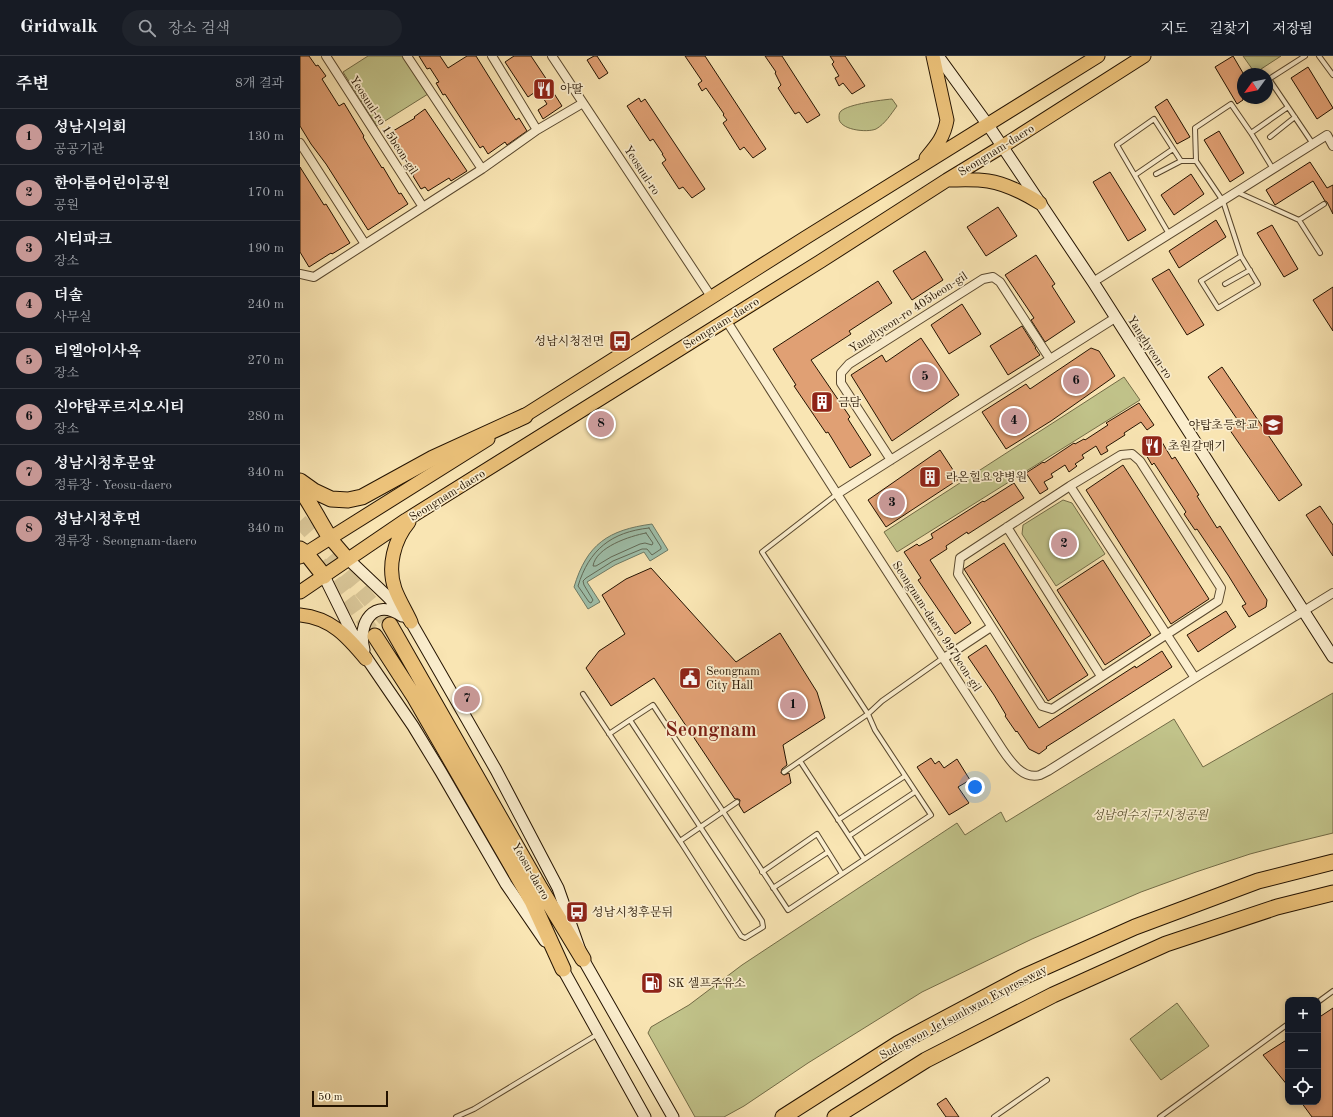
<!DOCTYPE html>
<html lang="ko">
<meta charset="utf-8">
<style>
body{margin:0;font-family:"Old Standard TT","Noto Serif KR",serif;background:#20242c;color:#f1f3f6}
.controls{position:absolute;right:12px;bottom:12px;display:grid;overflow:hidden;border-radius:8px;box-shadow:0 2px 6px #0003}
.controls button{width:36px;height:36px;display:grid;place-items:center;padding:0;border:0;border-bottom:1px solid #363941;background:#171b24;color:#f1f3f6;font:20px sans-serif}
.compass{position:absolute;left:937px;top:12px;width:36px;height:36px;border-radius:50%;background:#171b24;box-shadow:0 2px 6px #0003;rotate:237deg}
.scale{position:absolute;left:12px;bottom:10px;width:76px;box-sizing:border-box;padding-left:4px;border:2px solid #241301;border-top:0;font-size:11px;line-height:14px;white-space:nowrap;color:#241301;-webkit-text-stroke:3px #fbeece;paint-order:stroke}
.you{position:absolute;left:675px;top:731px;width:14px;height:14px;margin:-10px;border:3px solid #fff;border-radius:50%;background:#1a73e8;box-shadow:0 0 0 6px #1a73e833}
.badge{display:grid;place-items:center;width:26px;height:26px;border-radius:50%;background:#c59692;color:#111;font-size:13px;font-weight:700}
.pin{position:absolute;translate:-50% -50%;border:2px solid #fff;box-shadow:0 1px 4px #0006}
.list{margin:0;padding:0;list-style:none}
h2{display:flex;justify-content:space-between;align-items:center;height:52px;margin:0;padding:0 16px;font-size:17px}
h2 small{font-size:13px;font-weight:400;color:#9ea1a6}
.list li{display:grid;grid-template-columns:26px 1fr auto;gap:12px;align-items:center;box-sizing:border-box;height:56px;padding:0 16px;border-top:1px solid #363941}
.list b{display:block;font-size:15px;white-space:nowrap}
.list p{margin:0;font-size:13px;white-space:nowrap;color:#9ea1a6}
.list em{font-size:13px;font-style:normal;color:#9ea1a6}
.icon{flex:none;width:22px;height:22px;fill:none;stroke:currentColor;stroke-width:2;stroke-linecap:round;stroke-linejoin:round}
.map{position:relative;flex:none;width:1033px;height:1061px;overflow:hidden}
header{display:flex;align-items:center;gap:24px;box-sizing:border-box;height:56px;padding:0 20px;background:#171b24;border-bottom:1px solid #363941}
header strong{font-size:19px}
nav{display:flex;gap:22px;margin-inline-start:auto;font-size:14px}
.search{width:280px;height:36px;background:#20242c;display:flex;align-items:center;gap:10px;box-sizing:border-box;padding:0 14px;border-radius:22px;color:#9ea1a6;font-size:15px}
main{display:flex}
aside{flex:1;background:#171b24}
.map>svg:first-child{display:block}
.green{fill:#c1c38a;stroke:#726b46}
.water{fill:#9ebfaa;stroke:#6d7a66}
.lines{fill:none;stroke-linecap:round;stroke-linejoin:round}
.shore{stroke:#616956;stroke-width:1}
.building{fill:#e0a074;stroke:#241301}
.highway-tunnel{stroke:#d9c698;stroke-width:15;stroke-dasharray:15 8;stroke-linecap:butt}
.lane-casing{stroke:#59482e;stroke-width:6}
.street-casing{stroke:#59482e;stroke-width:10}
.secondary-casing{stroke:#241301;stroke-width:13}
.primary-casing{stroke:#241301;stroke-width:15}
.highway-casing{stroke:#241301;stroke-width:17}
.lane{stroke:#fbeece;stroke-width:4}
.street{stroke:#fbeece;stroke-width:8}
.secondary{stroke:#fbeece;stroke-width:11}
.primary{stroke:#ecc27a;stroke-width:13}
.highway{stroke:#ecc27a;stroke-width:15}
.labels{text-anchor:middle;stroke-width:3.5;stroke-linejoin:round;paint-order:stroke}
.poi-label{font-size:12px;fill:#241301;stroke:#fbeece;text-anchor:start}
.street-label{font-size:12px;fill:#241301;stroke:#fbeece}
.park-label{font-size:12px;font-style:italic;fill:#5b5131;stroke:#fbeece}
.town-label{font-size:20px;font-weight:bold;fill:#7a1f14;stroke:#fbeece}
</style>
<header>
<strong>Gridwalk</strong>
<div class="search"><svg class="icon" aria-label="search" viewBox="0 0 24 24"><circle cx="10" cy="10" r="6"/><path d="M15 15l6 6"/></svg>장소 검색</div>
<nav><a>지도</a><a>길찾기</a><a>저장됨</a></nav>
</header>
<main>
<aside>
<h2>주변<small>8개 결과</small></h2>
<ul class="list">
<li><span class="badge">1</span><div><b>성남시의회</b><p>공공기관</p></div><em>130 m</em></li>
<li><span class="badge">2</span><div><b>한아름어린이공원</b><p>공원</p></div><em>170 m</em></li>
<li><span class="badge">3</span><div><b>시티파크</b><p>장소</p></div><em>190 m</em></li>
<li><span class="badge">4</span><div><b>더솔</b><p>사무실</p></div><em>240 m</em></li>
<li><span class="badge">5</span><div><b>티엘아이사옥</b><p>장소</p></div><em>270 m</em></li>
<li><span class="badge">6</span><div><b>신야탑푸르지오시티</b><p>장소</p></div><em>280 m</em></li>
<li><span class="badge">7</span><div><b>성남시청후문앞</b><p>정류장 · Yeosu-daero</p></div><em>340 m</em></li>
<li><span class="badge">8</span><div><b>성남시청후면</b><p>정류장 · Seongnam-daero</p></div><em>340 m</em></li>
</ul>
</aside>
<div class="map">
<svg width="1033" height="1061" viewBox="0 0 1033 1061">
<rect width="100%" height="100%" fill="#f9e5b3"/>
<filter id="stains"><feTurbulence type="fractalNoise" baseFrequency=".005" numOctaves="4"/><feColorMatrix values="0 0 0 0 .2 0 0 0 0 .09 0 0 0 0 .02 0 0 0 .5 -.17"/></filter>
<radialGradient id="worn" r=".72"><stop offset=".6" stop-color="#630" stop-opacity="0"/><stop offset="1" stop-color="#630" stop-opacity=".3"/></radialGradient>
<!-- green -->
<path class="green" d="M68,0h36l24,38 -51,32 -34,-54z
M943,0h38l-26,17z
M592,43l5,7c-6,8 -12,18 -21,23 -9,4 -38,1 -37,-12 0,-2 0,-4 2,-6 8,-7 40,-11 51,-12z
M824,321l16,23 -243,152 -13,-20z
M763,444l9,3 33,51 -49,32 -34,-52 1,-9z
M1033,637v140l-45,11 -38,10 -54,18 -55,20 -109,47 -110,53 -114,71 -64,43 -20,11h-29l-47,-84 3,-6 38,-22 53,-40 215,-142 8,12 36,-23 5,10 168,-103 29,48z
M877,947l32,43 -48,34 -31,-41z"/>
<!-- water -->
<path class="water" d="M352,468l16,26 -18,11 -6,-9 -29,13 -28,17 13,20 -12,7 -14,-22c13,-43 34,-57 78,-63z"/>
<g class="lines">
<!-- shore -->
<path class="shore" d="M349,472l12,19v2l-9,6 -5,-6h-5l-29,12 -27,17 -3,3 1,4 9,15 -2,3 -2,-1 -11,-16c11,-36 33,-54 71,-58z
M346,477l7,10 -1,2 -7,-2 -5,1 -29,13 -15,9h-3c3,-19 37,-30 53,-33z"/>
</g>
<!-- building -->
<path class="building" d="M0,0h9l7,10 2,-1 8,11 -4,3 17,27 5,-3 20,33 -1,1 19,31 1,-1 16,27 2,-1 7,11 -40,26 -42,-66 -15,-20 -11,-18z
M119,0h21l8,12 19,-12h9l40,64 3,-2 8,13 -20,14 -2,-3 -17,12 -5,-8 -3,2 -35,-54 -2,1 -7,-12 3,-1 -9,-14 -3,1z
M214,0h17l18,27 -1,1 14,22 -19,13 -5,-9 9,-6 -9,-14 -10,7 -23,-35z
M294,0h3l11,17 -9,6 -12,-19z
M385,0h20l61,93 -13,9 -9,-11 -4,3 -17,-27 4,-3 -4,-5 1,-1 -18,-26 -4,3 -4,-7 4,-3z
M465,0h17l38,59 -13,8 -8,-11 -4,2 -17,-26 3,-3 -6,-12 1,-1z
M530,0h15l20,30 -13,8 -9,-11 -4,3 -4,-8 4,-2 -7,-12 2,-2z
M933,0l10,17v27l-6,4 -22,-37z
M1008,11l25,41 -16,11 -26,-41z
M339,42l2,4 4,-3 60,90 -13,9 -9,-11 -4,2 -17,-26 4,-3 -4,-6h1l-10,-15 -3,2 -23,-35z
M867,43l23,38 -13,7 -22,-37z
M125,53l42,62 -16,10 -2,-3 -21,13 -3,-4 -4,2 -8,-13 1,-1 -26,-41 27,-16 -1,-1z
M919,75l25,42 -14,9 -26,-42z
M1010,106l17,26 6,-3v29l-6,-12 -2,-1 -12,-20 -38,24 -9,-15z
M0,111l24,38 2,-1 24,39 -18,11 -1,-1 -22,14 -9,-15z
M810,116l36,58 -18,11 -35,-59z
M891,118l13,20 -30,21 -13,-20z
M698,151l19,29 -31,20 -19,-29z
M916,164l10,17 -47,31 -10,-17z
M972,169l26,44 -14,8 -27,-44z
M625,195l18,29 -31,20 -19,-29z
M736,199l19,29 -3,2 23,36 -30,20 -14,-22 3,-2 -29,-43z
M869,213l35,56 -17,10 -35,-56z
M578,225l14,22 -43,28 2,3 -40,26 39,57 -2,2 23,36 -21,13 -22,-36 -2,1 -32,-47 2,-1 -23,-36z
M1033,231v44l-20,-31z
M662,248l19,30 -32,20 -18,-29z
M722,270l14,22h-1l5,7 -32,20 -18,-29z
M621,282l38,57 -67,46 -41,-66 31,-20 4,7z
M791,292l8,3 16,25 -64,45 -45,28 -24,-37 44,-28 4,5z
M922,311l80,118 -23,16 -52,-75 10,-7 -29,-42z
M839,347l15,22 -7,5 -6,-8 -17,11 1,2 -19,12 2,4 -7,4 -5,-9 -14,9 2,3 -9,6 2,2 -8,6 -4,-7 -14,9 2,3 -9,5 4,7 -8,5 -14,-21 17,-11 1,1 30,-20 1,1 9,-5 1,1 23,-15 -2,-2z
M859,381l13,22 3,-2 24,38 -2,1 20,32 3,-2 47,74 -1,7 -17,10 -7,-11 4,-2 -18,-29 -31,-46 -2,1 -11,-16 2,-2 -32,-49 -2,2 -10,-17z
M640,394l19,29 -73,48 -18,-27z
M823,409l86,134 -38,25 -85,-134z
M714,427l10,15 -56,36 -1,-2 -21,14 1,3 -17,11 41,63 -16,11 -37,-54 3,-2 -17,-26 13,-8 2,2 14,-8 -2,-4 52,-33 1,1z
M1020,450l13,19v31l-27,-41z
M704,487l84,132 -40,26 -84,-132z
M803,504l48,75 -46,30 -48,-75z
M351,512l85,94 44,-29 37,59 8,26 -42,27 4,20 -5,4 -1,4 3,2 5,-2 2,10 -47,30 -5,-8 1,-5 -2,-1h-3l-81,-121 -43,28 -25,-38 13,-17 26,-17 -23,-39 24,-16z
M926,555l10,16 -38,25 -11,-17z
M686,589l53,83 96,-62 1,2 26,-17 10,16 -99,63 -27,17 1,1 -8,6 -10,-5 -12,-18 -1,1 -11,-16 1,-1 -12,-20 -26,-38z
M631,702l4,6 4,-3 5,7 13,-9 13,21 -12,7 11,16 -20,12 -32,-48z
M1033,952v109h-21l-11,-15h17v-84z
M988,983v47l-25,-31z
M646,1042l13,19h-13l-9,-13z"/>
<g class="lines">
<!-- highway-tunnel -->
<path class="highway-tunnel" d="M0,465l43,48 47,56
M20,507l36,46 19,27"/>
<!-- lane casing -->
<g class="lane-casing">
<path id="lane" d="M1005,0l-36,23 19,28 25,37
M1019,0l14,19
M951,77l37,-26
M970,81l25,-20
M856,118l25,-13
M835,119l38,-26
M937,136l62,28 21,33
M999,164l25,-16
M869,178l-52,-89 37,-26 27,42h15
M941,200l17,28 -40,24 -17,-27 40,-25 -18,-55 -27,-40 -1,-33 36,-24 20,29 22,36
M925,228l25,-14
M283,638l97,147 57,-39
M330,664l23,-15 135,205 143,-95 -56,-85 -7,-16 -106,-162 75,-58
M309,678l21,-14 132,201 1,6 -18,11 -4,-2 -61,-95
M500,705l64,98
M484,716l84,-58 14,-13 61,-43
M538,764l67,-44
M549,780l66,-44
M462,816l55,-38 25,40
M473,832l55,-36
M1018,946l15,-11
M156,1061l18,-8 124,-75
M694,1061l53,-37
M860,1061l128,-93"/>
</g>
<!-- street casing -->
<g class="street-casing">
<path id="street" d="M26,0l97,151
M107,0l75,113
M192,0l45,74
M252,0l160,242
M0,87l65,101
M0,218l14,3 168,-108 55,-39 46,-27
M793,226l234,-147 6,11
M426,264l111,174 165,255c8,12 21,31 38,26 2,-1 6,-3 8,-4l147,-93 138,-85
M832,398l8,7 81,127 -3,13 -166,108 -10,-3 -84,-132 2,-16 110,-72 51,-31z
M591,404l-50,-77v-10l8,-9 134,-85 10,-2 7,5 50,77
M770,430l125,192
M537,438l278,-176
M707,471l94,149
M644,602l47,-31"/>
</g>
<!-- secondary casing -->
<g class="secondary-casing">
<path id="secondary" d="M638,0l50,69 105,157 240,375
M48,503l40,38 23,25 85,148 62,118 25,71 90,158
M24,520l35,71 54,79 28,46 65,112 39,57
M64,594c-7,-27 10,-53 38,-34
M260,908l85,153"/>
</g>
<!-- primary casing -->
<g class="primary-casing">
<path id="primary" d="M626,102c11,-13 18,-21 21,-38l-14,-64
M647,124c13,0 28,-1 41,1 19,3 36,12 52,22
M216,365l289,-183 293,-182
M109,466c-15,18 -22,45 -14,67 4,11 11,22 16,33
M30,482l18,21
M0,501l188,-118
M0,536l106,-72 415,-259 126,-81 56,-34 141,-90
M0,559c31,3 47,21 66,44"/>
</g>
<!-- highway casing -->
<g class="highway-casing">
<path id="highway" d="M0,425l14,10 17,8 17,1 14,-3 71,-39 92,-42
M0,433c11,15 20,33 30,49
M0,493l6,4 18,23
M90,569l150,263 43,71
M75,580l40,62 117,203 31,68
M483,1061l116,-74 124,-66 112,-50 123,-46 75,-19
M535,1061l91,-57 127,-65 113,-51 111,-37 56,-14"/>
</g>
<!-- lane -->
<use href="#lane" class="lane"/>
<!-- street -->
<use href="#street" class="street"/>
<!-- secondary -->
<use href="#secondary" class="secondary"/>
<!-- primary -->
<use href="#primary" class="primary"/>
<!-- highway -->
<use href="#highway" class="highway"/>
</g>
<!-- icons -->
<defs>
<g id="restaurant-square" transform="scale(1.15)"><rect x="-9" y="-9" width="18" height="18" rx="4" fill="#8f2418" stroke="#fbeece"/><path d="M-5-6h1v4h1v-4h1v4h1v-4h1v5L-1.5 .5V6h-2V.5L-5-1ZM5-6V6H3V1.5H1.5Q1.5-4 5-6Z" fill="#fff"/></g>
<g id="bus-square" transform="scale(1.15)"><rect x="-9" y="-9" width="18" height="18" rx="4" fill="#8f2418" stroke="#fbeece"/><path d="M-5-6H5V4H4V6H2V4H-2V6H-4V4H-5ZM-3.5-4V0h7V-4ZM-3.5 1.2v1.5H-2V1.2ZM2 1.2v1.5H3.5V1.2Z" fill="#fff"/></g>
<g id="building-square" transform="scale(1.15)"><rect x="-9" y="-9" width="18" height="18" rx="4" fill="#8f2418" stroke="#fbeece"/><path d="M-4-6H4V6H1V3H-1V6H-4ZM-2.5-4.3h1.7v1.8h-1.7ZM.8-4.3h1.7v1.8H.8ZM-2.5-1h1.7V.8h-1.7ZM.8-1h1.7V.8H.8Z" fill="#fff"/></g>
<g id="school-square" transform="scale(1.15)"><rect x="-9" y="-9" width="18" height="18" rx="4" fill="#8f2418" stroke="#fbeece"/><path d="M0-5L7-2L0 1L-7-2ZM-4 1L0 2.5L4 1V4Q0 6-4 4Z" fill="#fff"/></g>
<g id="civic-square" transform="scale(1.15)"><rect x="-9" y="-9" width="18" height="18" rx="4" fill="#8f2418" stroke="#fbeece"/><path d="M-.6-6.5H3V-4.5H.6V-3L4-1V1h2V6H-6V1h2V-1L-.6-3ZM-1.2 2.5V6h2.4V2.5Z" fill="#fff"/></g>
<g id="fuel-square" transform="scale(1.15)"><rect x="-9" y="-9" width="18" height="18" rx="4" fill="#8f2418" stroke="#fbeece"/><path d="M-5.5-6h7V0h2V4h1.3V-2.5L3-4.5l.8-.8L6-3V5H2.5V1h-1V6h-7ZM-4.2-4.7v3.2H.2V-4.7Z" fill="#fff"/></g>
</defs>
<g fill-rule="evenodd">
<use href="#restaurant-square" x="244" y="33"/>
<use href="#bus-square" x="320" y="285"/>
<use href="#building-square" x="522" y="346"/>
<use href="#school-square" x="973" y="369"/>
<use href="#restaurant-square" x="852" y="390"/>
<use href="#building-square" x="630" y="421"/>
<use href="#civic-square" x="390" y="622"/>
<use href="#bus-square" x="277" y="856"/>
<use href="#fuel-square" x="352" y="927"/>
</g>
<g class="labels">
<!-- poi labels -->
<g class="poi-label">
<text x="260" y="37">아딸</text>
<text x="304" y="289" text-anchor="end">성남시청전면</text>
<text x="538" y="350">금담</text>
<text x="958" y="373" text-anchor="end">야탑초등학교</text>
<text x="868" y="394">초원갈매기</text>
<text x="646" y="425">라온힐요양병원</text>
<text x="406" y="619">Seongnam<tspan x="406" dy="14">City Hall</tspan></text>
<text x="292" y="860">성남시청후문뒤</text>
<text x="368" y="931">SK 셀프주유소</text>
</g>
<!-- street labels -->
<g class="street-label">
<text transform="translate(84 69) rotate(57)" y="4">Yeosuul-ro 15beon-gil</text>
<text transform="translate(696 94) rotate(-32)" y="4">Seongnam-daero</text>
<text transform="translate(342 114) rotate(57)" y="4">Yeosuul-ro</text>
<text transform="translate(608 256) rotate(-33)" y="4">Yanghyeon-ro 405beon-gil</text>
<text transform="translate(421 267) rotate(-32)" y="4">Seongnam-daero</text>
<text transform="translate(850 291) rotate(57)" y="4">Yanghyeon-ro</text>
<text transform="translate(147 439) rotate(-32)" y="4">Seongnam-daero</text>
<text transform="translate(637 570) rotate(57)" y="4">Seongnam-daero 997beon-gil</text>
<text transform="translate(231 815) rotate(60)" y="4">Yeosu-daero</text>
<text transform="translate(663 956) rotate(-28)" y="4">Sudogwon Je1sunhwan Expressway</text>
</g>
<!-- park labels -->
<g class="park-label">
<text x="850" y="763">성남여수지구시청공원</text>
</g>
<!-- town labels -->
<g class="town-label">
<text x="411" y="680">Seongnam</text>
</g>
</g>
<rect width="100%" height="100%" filter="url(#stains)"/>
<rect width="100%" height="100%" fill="url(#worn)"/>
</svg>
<div class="controls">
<button>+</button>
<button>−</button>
<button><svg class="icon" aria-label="locate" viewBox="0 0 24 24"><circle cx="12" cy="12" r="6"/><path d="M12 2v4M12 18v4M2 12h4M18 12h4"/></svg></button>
</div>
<svg class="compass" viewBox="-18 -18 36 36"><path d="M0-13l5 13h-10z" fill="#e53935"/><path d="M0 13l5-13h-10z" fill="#9ea1a6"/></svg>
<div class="scale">50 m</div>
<div class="you"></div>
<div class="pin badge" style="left:493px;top:649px">1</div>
<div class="pin badge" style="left:764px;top:488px">2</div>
<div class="pin badge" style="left:592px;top:447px">3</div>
<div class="pin badge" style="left:714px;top:365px">4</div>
<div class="pin badge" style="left:625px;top:321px">5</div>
<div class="pin badge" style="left:776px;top:325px">6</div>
<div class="pin badge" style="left:167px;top:643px">7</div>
<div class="pin badge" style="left:301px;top:368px">8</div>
</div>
</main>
